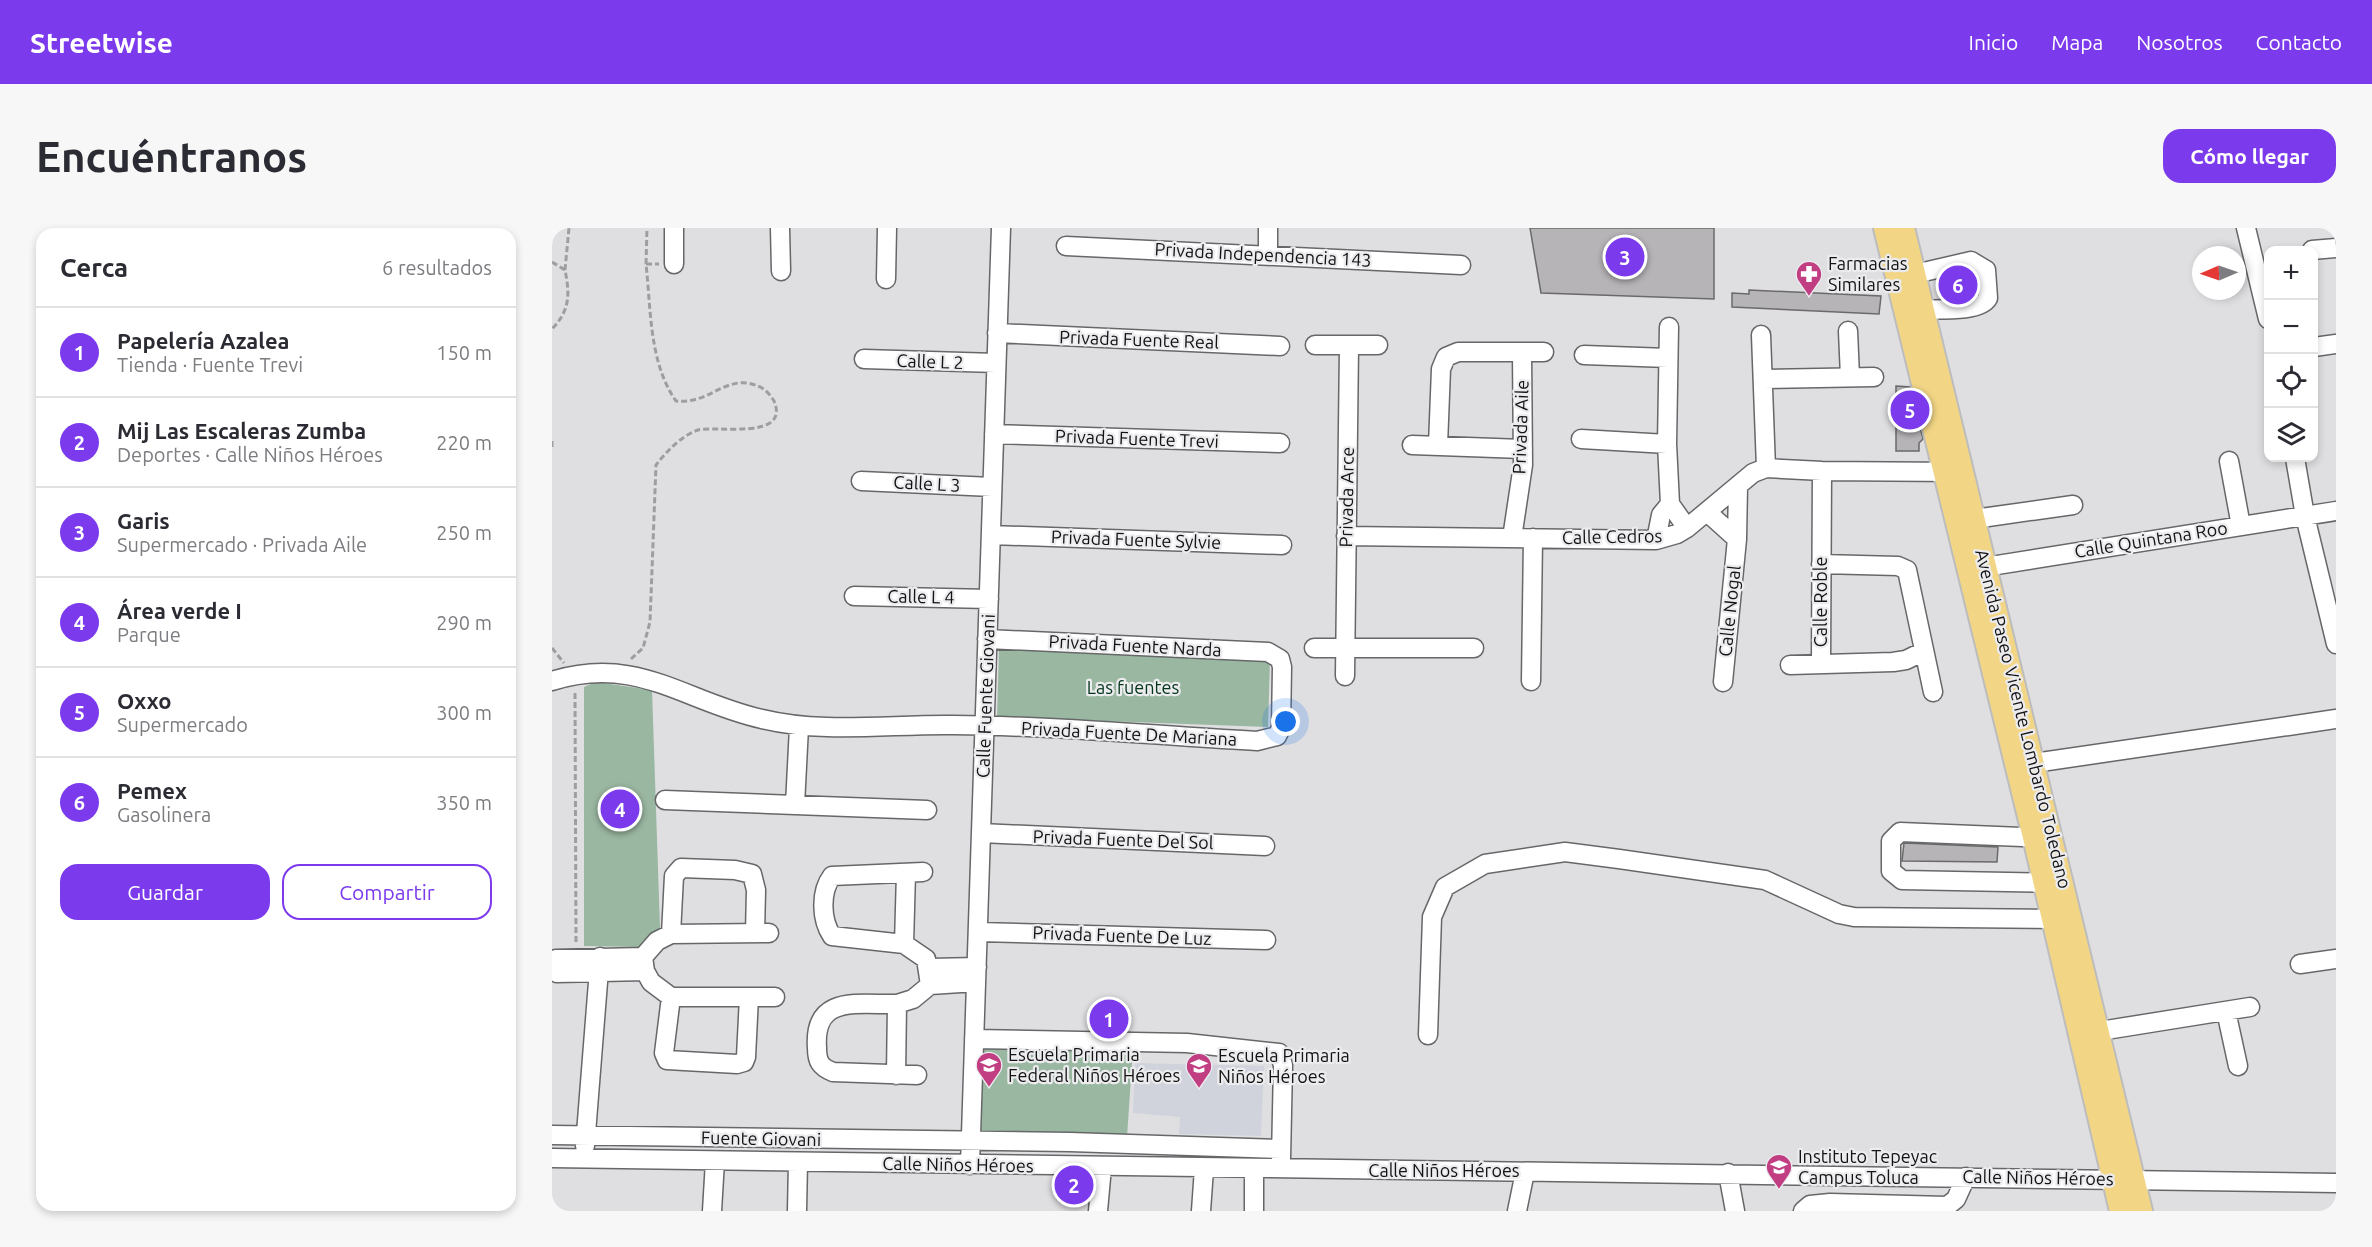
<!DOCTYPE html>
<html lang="es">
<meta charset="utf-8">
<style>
body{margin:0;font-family:Ubuntu,sans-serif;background:#f7f7f7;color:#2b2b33}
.controls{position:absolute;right:18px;top:18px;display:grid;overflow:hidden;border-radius:12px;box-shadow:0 3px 9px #0003}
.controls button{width:54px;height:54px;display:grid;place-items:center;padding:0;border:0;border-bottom:2px solid #e1e1e2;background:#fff;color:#2b2b33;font:30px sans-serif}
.compass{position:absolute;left:1640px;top:18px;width:54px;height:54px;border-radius:50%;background:#fff;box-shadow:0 3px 9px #0003;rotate:268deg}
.you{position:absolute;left:734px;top:494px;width:21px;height:21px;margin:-15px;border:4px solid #fff;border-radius:50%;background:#1a73e8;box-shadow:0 0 0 9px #1a73e833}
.badge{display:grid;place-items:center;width:39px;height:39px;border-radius:50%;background:#7c3aed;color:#fff;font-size:20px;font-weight:700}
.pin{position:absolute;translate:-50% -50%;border:3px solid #fff;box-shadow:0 2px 6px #0006}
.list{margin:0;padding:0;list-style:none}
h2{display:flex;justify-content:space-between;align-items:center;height:78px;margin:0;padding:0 24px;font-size:26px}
h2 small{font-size:20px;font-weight:400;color:#7c7c81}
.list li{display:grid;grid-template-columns:39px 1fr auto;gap:18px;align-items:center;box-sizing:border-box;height:90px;padding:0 24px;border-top:2px solid #e1e1e2}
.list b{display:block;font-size:22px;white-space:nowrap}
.list p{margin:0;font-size:20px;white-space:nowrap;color:#7c7c81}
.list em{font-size:20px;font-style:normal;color:#7c7c81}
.actions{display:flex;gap:12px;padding:18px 24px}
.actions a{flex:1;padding:14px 0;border:2px solid #7c3aed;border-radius:18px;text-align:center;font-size:21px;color:#7c3aed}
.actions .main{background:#7c3aed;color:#fff}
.icon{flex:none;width:33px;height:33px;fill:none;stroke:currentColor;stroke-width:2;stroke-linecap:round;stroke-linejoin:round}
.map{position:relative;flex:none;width:1784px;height:983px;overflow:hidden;border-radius:18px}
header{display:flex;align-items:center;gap:36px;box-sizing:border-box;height:84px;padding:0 30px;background:#7c3aed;color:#fff}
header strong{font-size:28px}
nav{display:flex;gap:33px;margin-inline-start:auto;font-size:21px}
.intro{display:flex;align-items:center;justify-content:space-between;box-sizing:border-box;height:144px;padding:0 36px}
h1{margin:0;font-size:42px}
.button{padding:15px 27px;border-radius:18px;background:#7c3aed;color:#fff;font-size:21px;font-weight:700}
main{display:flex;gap:36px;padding:0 36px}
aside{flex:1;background:#fff;border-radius:18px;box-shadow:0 3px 9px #0003}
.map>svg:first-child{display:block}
.built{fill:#d0d3dc}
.green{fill:#9ab7a1}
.building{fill:#b6b4b6;stroke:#6a696b;stroke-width:1.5}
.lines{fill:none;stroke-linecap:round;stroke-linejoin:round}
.minor-casing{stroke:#666769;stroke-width:21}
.major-casing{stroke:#bdbdbd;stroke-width:26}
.path{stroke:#9e9ea0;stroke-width:3;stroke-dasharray:6 3;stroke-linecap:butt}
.minor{stroke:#fff;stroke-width:18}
.major{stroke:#f2d686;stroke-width:22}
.labels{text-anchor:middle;stroke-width:4.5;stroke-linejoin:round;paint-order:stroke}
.street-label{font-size:18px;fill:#131314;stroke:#ececef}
.poi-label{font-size:18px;fill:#131314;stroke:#ececef;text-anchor:start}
.park-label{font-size:18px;fill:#023419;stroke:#ececef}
</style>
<header>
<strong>Streetwise</strong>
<nav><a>Inicio</a><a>Mapa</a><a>Nosotros</a><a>Contacto</a></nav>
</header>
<div class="intro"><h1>Encuéntranos</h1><a class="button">Cómo llegar</a></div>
<main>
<aside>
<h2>Cerca<small>6 resultados</small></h2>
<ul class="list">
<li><span class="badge">1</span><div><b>Papelería Azalea</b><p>Tienda · Fuente Trevi</p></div><em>150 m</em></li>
<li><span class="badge">2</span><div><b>Mij Las Escaleras Zumba</b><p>Deportes · Calle Niños Héroes</p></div><em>220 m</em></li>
<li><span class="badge">3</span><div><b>Garis</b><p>Supermercado · Privada Aile</p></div><em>250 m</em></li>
<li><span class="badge">4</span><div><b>Área verde I</b><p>Parque</p></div><em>290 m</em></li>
<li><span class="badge">5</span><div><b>Oxxo</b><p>Supermercado</p></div><em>300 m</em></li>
<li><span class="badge">6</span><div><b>Pemex</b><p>Gasolinera</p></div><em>350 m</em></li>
</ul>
<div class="actions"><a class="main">Guardar</a><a>Compartir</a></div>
</aside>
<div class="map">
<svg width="1784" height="983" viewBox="0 0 1784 983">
<rect width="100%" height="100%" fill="#dfdfe2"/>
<!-- built -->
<path class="built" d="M583,835l129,3 -3,70 -82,-2 1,-17 -47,-4z"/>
<!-- green -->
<path class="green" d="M447,421l271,10 -2,68 -271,-10z
M44,454l56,8 8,238 -10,6 -11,13 -55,-1v-259z
M431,817l150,3 -6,89 -146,-2z"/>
<!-- building -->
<path class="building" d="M978,0h184v71l-173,-6z
M1417,45l6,4 1,17 -35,4 -2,-18z
M1197,62l132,6 -2,18 -147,-7v-14l17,1z
M1344,158l14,1 13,52 -4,4v8h-23z
M1352,615l94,4 -1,15 -95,-1z"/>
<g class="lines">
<!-- minor casing -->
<g class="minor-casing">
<path id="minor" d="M228,0l1,43
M1694,0l22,91
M514,18l395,19
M1760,22l24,-2
M716,27v-27
M122,36v-36
M1350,49l69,-16 15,9 2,28c-9,16 -59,10 -77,12
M334,51l1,-51
M1117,99l-2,117 3,60 17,24
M1296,103l2,46
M445,105l283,13
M1209,107l5,133
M763,117h63
M1762,119l22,-3
M1032,127l84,3
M312,131l132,4
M1211,151l111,-2
M442,206l286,9
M1029,211l86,5
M860,217l111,4
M886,217l3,-76 5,-12 12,-5h86
M1743,230l10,58 31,128
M1677,233l12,65
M309,253l131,6
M1155,284l30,27
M1422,291l99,-14
M439,307l291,10
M794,308l310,4 21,-6 10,-6 66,-55 13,-5 56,3 135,1
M960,310l11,-73 -1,-112
M1104,312l5,-25 9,-11
M1269,336l77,2 9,4 26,122
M1420,341l364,-58
M302,368l135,3
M762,420h160
M1269,435l1,-192
M1238,437l103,-3 13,-2 18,-9
M793,448l4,-330
M0,453c85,-27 133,21 210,38 61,15 128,5 191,6 101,1 203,10 304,16l20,-5 4,-8 1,-61 -2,-8 -12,-7 -281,-13
M979,453l2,-143
M1171,454l14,-143 1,-53
M1482,535l302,-44
M113,572l262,10
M243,577l4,-78
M429,605l284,13
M1495,610l-147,-6 -9,9v30l11,9 155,3
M371,644l-91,4c-12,16 -11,44 0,60l72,8 22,15 4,26
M426,704l288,8
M217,705l-98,1 -14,7 -14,16 2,14 6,11 20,15h104
M119,706l3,-58 7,-8 54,2 17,4 4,16 -1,43
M352,716l2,-71
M4,731l87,-2
M1748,736l36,-5
M378,740l47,-1
M5,745l88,-2
M119,769l-7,56 3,7 70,4 7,-2 2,-5 3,-60
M345,776c-39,1 -84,-10 -80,44 0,13 3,19 16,24l84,3
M1674,783l12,55
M1548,803l150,-24
M876,807l4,-118 13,-30 40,-23 80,-12 54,7 146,21 74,34 15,3 210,2
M422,811l213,4 92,10 4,12 -2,94
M344,847l1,-71 16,-5 17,-14 46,-3
M0,907l518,7 211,7
M33,918l15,-189
M0,930l1784,25
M418,937l31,-937
M1176,945l7,38
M160,983l3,-50
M245,983l1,-49
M546,983l4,-44
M649,983l3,-42
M702,983v-41
M965,983l8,-39
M1251,983l7,-6 20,-2 117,3
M1389,983l15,-12 10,-22"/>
</g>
<!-- major casing -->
<g class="major-casing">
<path id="major" d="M1333,0l149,609 87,374
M1351,0l238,983"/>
</g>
<!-- path -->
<path class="path" d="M0,34l13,8c5,25 5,40 -13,59
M94,36l1,-36
M13,42l4,-42
M0,213v7
M0,420l12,15
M79,431l12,-11 7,-26 6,-157c11,-14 25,-29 42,-35 16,-5 93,11 76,-29 -3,-5 -7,-10 -12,-13 -35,-18 -50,17 -86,13 -27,-38 -25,-92 -30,-137h13
M23,465l1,251"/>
<!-- minor -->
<use href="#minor" class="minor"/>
<!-- major -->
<use href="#major" class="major"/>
</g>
<!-- icons -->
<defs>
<g id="pharmacy-pin" transform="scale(1.35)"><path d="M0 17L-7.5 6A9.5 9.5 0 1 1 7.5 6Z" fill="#c23e83" stroke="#ececef"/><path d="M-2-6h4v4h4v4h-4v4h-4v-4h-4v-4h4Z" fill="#fff"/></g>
<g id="school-pin" transform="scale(1.35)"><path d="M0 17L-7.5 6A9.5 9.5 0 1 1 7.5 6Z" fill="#c23e83" stroke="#ececef"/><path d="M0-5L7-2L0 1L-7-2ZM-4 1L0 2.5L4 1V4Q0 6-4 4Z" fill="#fff"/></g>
</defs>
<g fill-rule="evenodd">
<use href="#pharmacy-pin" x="1257" y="46"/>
<use href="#school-pin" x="437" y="837"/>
<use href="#school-pin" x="647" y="838"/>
<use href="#school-pin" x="1227" y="939"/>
</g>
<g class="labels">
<!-- street labels -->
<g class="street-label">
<text transform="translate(711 27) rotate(3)" y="6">Privada Independencia 143</text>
<text transform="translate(587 112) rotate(2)" y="6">Privada Fuente Real</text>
<text transform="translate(378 134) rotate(2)" y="6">Calle L 2</text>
<text transform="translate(969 199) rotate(-88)" y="6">Privada Aile</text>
<text transform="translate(585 211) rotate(2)" y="6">Privada Fuente Trevi</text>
<text transform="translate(375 256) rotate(3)" y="6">Calle L 3</text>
<text transform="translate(795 269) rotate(-89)" y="6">Privada Arce</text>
<text transform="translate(1060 309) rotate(-1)" y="6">Calle Cedros</text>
<text transform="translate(584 312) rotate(2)" y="6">Privada Fuente Sylvie</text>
<text transform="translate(1599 312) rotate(-9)" y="6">Calle Quintana Roo</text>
<text transform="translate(369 369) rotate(1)" y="6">Calle L 4</text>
<text transform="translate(1269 374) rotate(-90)" y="6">Calle Roble</text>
<text transform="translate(1178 383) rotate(-84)" y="6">Calle Nogal</text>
<text transform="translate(583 418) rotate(3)" y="6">Privada Fuente Narda</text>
<text transform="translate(434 468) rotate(-88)" y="6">Calle Fuente Giovani</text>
<text transform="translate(1471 491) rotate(76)" y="6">Avenida Paseo Vicente Lombardo Toledano</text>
<text transform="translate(577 506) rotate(3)" y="6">Privada Fuente De Mariana</text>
<text transform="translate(571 612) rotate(2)" y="6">Privada Fuente Del Sol</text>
<text transform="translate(570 708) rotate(2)" y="6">Privada Fuente De Luz</text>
<text transform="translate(209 911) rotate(1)" y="6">Fuente Giovani</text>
<text transform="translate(406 937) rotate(1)" y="6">Calle Niños Héroes</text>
<text x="892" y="949">Calle Niños Héroes</text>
<text transform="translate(1486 950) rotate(1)" y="6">Calle Niños Héroes</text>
</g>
<!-- poi labels -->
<g class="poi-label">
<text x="1276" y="42">Farmacias<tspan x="1276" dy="21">Similares</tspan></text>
<text x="456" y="833">Escuela Primaria<tspan x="456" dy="21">Federal Niños Héroes</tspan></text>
<text x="666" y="834">Escuela Primaria<tspan x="666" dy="21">Niños Héroes</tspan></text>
<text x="1246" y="935">Instituto Tepeyac<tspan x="1246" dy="21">Campus Toluca</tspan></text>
</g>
<!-- park labels -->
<g class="park-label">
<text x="581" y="466">Las fuentes</text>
</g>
</g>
</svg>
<div class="controls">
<button>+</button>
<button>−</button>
<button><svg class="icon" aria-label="locate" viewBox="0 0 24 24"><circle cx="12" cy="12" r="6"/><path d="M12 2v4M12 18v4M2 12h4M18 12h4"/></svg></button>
<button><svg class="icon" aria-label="layers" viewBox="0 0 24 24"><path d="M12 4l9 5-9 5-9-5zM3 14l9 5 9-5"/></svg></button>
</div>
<svg class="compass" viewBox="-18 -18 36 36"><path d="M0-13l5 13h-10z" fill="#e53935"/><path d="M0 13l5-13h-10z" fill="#7c7c81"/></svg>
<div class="you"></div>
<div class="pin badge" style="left:557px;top:791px">1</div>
<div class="pin badge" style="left:522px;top:957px">2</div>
<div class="pin badge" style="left:1073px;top:29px">3</div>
<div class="pin badge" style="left:68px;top:581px">4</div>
<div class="pin badge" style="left:1358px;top:182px">5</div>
<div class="pin badge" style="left:1406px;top:57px">6</div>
</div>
</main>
